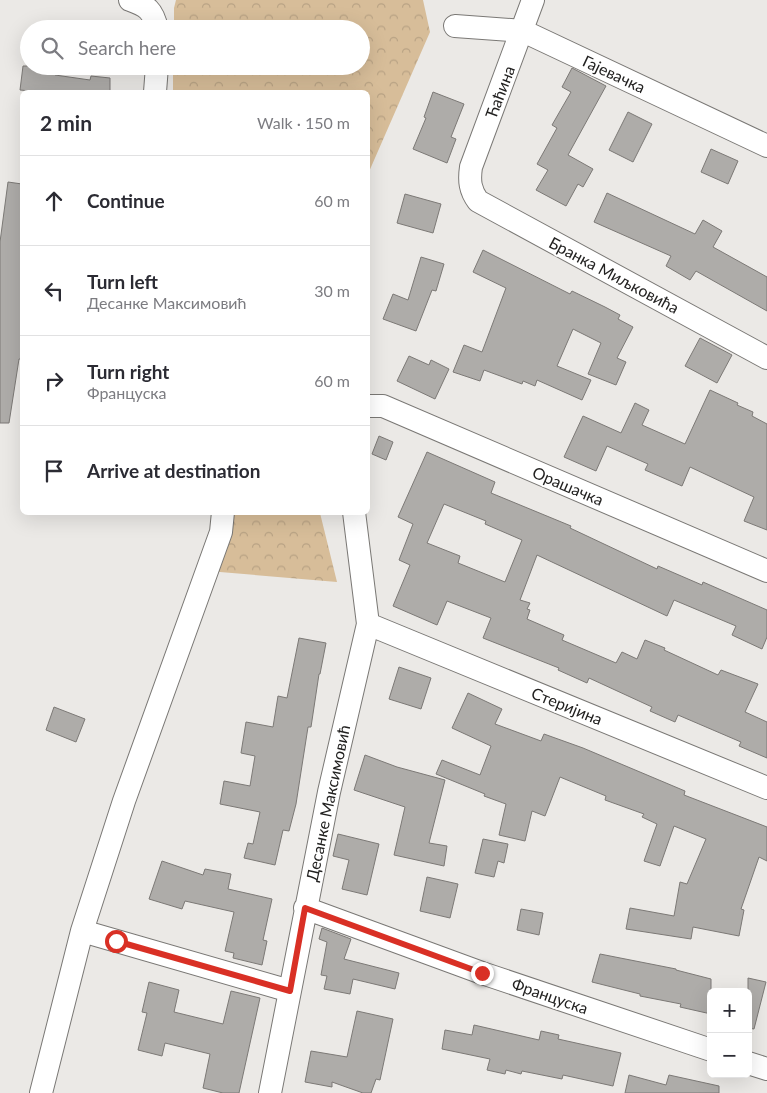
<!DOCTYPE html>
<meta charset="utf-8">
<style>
body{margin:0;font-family:Lato,sans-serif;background:#f2f2f3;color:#2b2b33}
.controls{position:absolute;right:15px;bottom:15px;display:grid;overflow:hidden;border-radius:8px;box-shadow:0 5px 20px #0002}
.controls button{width:45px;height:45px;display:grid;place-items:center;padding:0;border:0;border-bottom:1px solid #e1e1e2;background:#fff;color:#2b2b33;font:25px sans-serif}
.stop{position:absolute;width:15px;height:15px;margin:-11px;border:4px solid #d93025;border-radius:50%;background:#fff}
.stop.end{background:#d93025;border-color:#fff;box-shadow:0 1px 5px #0008}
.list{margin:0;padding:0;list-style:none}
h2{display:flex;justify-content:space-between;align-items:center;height:65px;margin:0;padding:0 20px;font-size:21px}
h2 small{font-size:16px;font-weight:400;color:#7c7c81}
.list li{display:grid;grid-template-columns:32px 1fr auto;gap:15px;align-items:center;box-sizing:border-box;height:90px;padding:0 20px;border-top:1px solid #e1e1e2}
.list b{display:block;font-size:19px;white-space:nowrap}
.list p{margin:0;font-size:16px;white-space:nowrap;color:#7c7c81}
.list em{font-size:16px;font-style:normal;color:#7c7c81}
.icon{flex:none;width:28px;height:28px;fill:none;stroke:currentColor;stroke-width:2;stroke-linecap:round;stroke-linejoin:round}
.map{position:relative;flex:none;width:767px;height:1093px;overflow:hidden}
.search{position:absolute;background:#fff;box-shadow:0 5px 20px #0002;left:20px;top:20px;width:350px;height:55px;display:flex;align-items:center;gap:12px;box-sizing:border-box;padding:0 18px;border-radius:28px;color:#7c7c81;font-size:19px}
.panel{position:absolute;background:#fff;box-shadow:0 5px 20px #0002;left:20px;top:90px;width:350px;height:425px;border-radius:8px}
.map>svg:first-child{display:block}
.forest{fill:url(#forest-crowns)}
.building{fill:#aeaca9;stroke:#7c7976;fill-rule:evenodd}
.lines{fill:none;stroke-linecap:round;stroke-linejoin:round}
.minor-casing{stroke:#7a7875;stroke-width:24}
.minor{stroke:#fff;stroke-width:22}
.route{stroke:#d93025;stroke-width:6}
.labels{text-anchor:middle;stroke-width:4;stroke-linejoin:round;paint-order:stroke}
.street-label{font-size:16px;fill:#222120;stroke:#fff}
</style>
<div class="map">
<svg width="767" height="1093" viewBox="0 0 767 1093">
<defs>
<pattern id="forest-crowns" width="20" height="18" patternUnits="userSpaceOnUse" patternTransform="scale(1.25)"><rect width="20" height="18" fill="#d7bd99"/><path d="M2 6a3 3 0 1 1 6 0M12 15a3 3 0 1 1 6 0" fill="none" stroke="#b8a284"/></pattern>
</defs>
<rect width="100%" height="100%" fill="#ebe9e6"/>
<!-- forest -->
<path class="forest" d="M176,0h247l7,32 -62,142v-82h-195v-26h188v-37h-187v-21z
M219,513h101l17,69 -129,-11z"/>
<!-- building -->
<path class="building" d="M23,66h33l-1,9 35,5 1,-4 19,2v14h-69l-21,-2z
M572,68l34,18 -38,69 25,14 -10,18 -5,-3 -12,22 -30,-16 12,-20 -11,-6 20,-36 -5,-3 19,-33 -9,-5z
M433,92l31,12 -13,33 5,2 -9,24 -34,-14 13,-31 -2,-1z
M628,112l24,12 -19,38 -24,-12z
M711,149l27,12 -10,23 -27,-12z
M8,182l14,2v175h-3l-10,64h-9v-181z
M607,193l88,41 8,-14 19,11 -9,16 54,30v34l-71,-40 -6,9 -24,-14 5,-10 -77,-34z
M405,194l36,10 -8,29 -36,-10z
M483,250l87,44 2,-3 33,16 15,8 -2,4 15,8 -16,31 9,4 -10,23 -28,-11 13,-31 -28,-14 -16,37 34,14 -9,20 -45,-20 -2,6 -12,-5 -1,3 -38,-14 -4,11 -27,-9 11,-27 18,7 24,-64 -33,-16z
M421,257l23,7 -8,27 -4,-1 -16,41 -33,-12 10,-25 15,6z
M700,338l32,17 -15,28 -32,-17z
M409,356l20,9 2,-5 18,9 -14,30 -38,-18z
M710,390l28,13 -1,2 16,7 -1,4 15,8v106l-23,-9 10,-24 -64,-30 -8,19 -37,-16 3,-6 -41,-18 -11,25 -32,-14 19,-41 38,17 14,-30 14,7 -7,15 43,19z
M379,436l14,6 -7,18 -14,-6z
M427,452l68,30 -4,11 80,33 -1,2 87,41 1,-3 44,19 1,-3 64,28v27l-5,12 -30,-14 4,-9 -62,-26 -7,16 -130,-61 -17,45 10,3 -3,6 3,1 -3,9 37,16 -2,5 54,23 6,-11 15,7 8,-19 20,8 -1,2 54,25 3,-5 37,14 -13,28 22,10v36l-28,-12 2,-4 -63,-27 -3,7 -25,-11 2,-4 -63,-29 -2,5 -29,-13 1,-2 -76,-30 8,-20 -44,-17 -10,24 -44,-19 17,-41 -11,-5 14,-36 -15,-7zM444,504l42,17 -1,3 37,16 -17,42 -47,-19 2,-7 -33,-13z
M299,638l27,5 -6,31h-1l-8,53h-3l-12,77 -7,27 -6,-1 -8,35 -31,-7 4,-15 5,1 7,-32 -40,-8 4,-23 26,5 5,-30 -14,-3 5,-31 27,5 5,-31 9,2z
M399,667l32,11 -10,31 -32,-10z
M468,693l34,16 -7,15 46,17 3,-7 39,14 102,43 -1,4 83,32v34l-8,-4 -18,52 3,1 -5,26 -46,-9 -2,12 -65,-10 4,-21 44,8 6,-34 7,2 19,-45 -32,-13 -14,40 -16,-5 13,-37 -15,-7 2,-3 -39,-14 1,-4 -46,-19 -15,39 -13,-5 -7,30 -26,-6 7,-31 -22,-8 1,-2 -49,-20 6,-14 38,15 11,-29 -39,-18z
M54,707l31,12 -9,23 -30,-12z
M365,755l32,12 48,13 -16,63 18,3 -3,20 -50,-11 11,-48 -51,-17z
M338,834l41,10 -12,51 -25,-6 7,-29 -16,-4z
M483,839l25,5 -4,19 -6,-2 -4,16 -19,-4z
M162,861l41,14 2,-6 26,5 -3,15 44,10 -9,41 4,1 -5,24 -29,-7 1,-5 -9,-2 9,-39 -49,-11 -3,8 -33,-10z
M427,877l31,7 -8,34 -30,-7z
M521,909l22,4 -4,22 -22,-5z
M322,928l29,11 -7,20 55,14 -4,16 -42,-10 -3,15 -26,-5 3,-13 -6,-1 6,-33 -8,-3z
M600,954l76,15v1l35,9v35l-31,-7 1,-3 -41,-8v-2l-48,-12z
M748,978l18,4 -12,47 -6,-1z
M149,982l30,8 -5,22 49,12 8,-33 29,7 -21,95h-16l-20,-5 7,-34 -45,-11 -3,13 -24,-6 9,-37 -5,-1z
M357,1011l36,8 -13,61 -4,-1 -5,14h-8l-31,-11v5l-27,-5 6,-31 36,6z
M474,1025l65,15 2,-9 18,4 -1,4 63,14 -8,33 -50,-11 -1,4 -40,-8 -1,3 -15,-4 -1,4 -18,-4 3,-11 -48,-10 3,-19 27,5z
M629,1075l37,10 3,-10 50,11v7h-94z"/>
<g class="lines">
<!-- minor casing -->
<g class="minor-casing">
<path id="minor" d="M130,0c17,6 23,10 27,29
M533,0l-62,167c-2,14 -1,23 7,34l289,157
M455,26l68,5 244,115
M155,92l2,-26
M368,406h15l384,165
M368,624l399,164
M305,908l177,65 229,77
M82,931l208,60
M748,1063l19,6
M41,1093l41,-162 42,-130 97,-269 2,-20
M270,1093l59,-301 39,-168 -14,-112"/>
</g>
<!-- minor -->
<use href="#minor" class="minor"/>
</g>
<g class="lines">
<!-- route -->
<path class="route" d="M116,941l174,50 15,-83 177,65"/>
</g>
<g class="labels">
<!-- street labels -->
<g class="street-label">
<text transform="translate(614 74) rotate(25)" y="6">Гајевачка</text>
<text transform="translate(500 92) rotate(-69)" y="6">Ћаћина</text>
<text transform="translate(614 275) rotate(28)" y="6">Бранка Миљковића</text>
<text transform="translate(568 486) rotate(23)" y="6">Орашачка</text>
<text transform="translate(567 706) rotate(22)" y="6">Стеријина</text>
<text transform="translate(328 803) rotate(-78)" y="6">Десанке Максимовић</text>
<text transform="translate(550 996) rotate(19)" y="6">Француска</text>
</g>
</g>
</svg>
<div class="controls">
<button>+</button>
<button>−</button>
</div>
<div class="stop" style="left:116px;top:941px"></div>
<div class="stop end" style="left:482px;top:973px"></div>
<div class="search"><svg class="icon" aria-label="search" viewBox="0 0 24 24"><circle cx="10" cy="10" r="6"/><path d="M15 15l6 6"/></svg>Search here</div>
<section class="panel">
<h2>2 min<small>Walk · 150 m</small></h2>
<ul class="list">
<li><svg class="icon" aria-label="ahead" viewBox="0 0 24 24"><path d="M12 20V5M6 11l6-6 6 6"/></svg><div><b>Continue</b></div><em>60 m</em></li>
<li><svg class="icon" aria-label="left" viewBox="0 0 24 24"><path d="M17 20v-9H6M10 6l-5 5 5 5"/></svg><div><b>Turn left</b><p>Десанке Максимовић</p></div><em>30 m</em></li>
<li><svg class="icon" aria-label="right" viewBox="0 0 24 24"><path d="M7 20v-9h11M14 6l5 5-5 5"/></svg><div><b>Turn right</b><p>Француска</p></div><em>60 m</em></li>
<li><svg class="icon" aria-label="arrive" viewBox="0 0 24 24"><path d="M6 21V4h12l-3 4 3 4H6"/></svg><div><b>Arrive at destination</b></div></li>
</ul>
</section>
</div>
